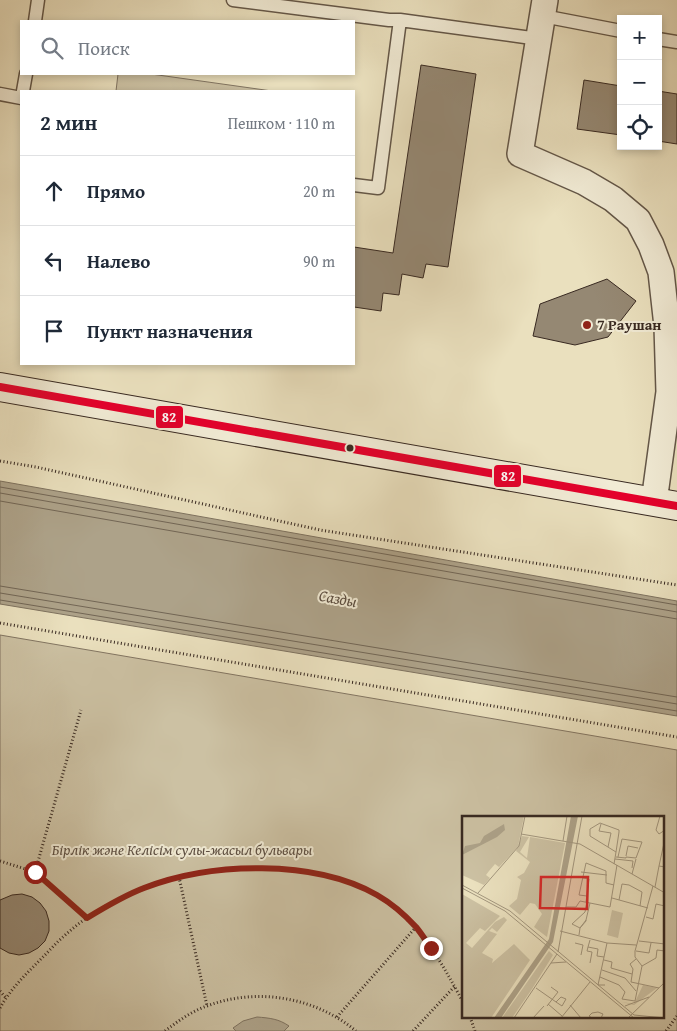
<!DOCTYPE html>
<html lang="ru">
<meta charset="utf-8">
<style>
body{margin:0;font-family:"Gentium Book Plus",serif;background:#f2f2f3;color:#1f2937}
.controls{position:absolute;right:15px;top:15px;display:grid;overflow:hidden;border-radius:0px;box-shadow:0 2px 8px #0003}
.controls button{width:45px;height:45px;display:grid;place-items:center;padding:0;border:0;border-bottom:1px solid #e0e1e3;background:#fff;color:#1f2937;font:25px sans-serif}
.stop{position:absolute;width:15px;height:15px;margin:-11px;border:4px solid #8f2418;border-radius:50%;background:#fff}
.stop.end{background:#8f2418;border-color:#fff;box-shadow:0 1px 5px #0008}
.list{margin:0;padding:0;list-style:none}
h2{display:flex;justify-content:space-between;align-items:center;height:65px;margin:0;padding:0 20px;font-size:21px}
h2 small{font-size:16px;font-weight:400;color:#747a83}
.list li{display:grid;grid-template-columns:32px 1fr auto;gap:15px;align-items:center;box-sizing:border-box;height:70px;padding:0 20px;border-top:1px solid #e0e1e3}
.list b{display:block;font-size:19px;white-space:nowrap}
.list em{font-size:16px;font-style:normal;color:#747a83}
.icon{flex:none;width:28px;height:28px;fill:none;stroke:currentColor;stroke-width:2;stroke-linecap:round;stroke-linejoin:round}
.map{position:relative;flex:none;width:677px;height:1031px;overflow:hidden}
.search{position:absolute;background:#fff;box-shadow:0 2px 8px #0003;left:20px;top:20px;width:335px;height:55px;display:flex;align-items:center;gap:12px;box-sizing:border-box;padding:0 18px;border-radius:0px;color:#747a83;font-size:19px}
.panel{position:absolute;background:#fff;box-shadow:0 2px 8px #0003;left:20px;top:90px;width:335px;height:275px;border-radius:0px}
.map>svg:first-child{display:block}
.green{fill:#ccc1a3;stroke:#827562;fill-rule:evenodd}
.water{fill:#ada289;stroke:#7e725f}
.lines{fill:none;stroke-linecap:round;stroke-linejoin:round}
.shore{stroke:#726655;stroke-width:1}
.building{fill:#958873;stroke:#382921}
.lane-casing{stroke:#645748;stroke-width:15}
.street-casing{stroke:#645748;stroke-width:28}
.secondary-casing{stroke:#382921;stroke-width:30}
.path{stroke:#382921;stroke-width:3;stroke-dasharray:1 2.5;stroke-linecap:butt}
.lane{stroke:#f1ebd5;stroke-width:12}
.street{stroke:#f1ebd5;stroke-width:25}
.secondary{stroke:#f1ebd5;stroke-width:28}
.bus-1-casing{stroke:#f1ebd5;stroke-width:11}
.bus-1{stroke:#e4002b;stroke-width:8}
.route{stroke:#8f2418;stroke-width:6}
.poi-dot{fill:#8f2418;stroke:#f1ebd5;stroke-width:2}
.bus-dot{fill:#382921;stroke:#f1ebd5;stroke-width:2}
.labels{text-anchor:middle;stroke-width:4;stroke-linejoin:round;paint-order:stroke}
.poi-label{font-size:15px;font-weight:bold;fill:#382921;stroke:#f1ebd5;text-anchor:start}
.park-label{font-size:15px;font-style:italic;fill:#5d4f42;stroke:#f1ebd5}
.water-label{font-size:16px;font-style:italic;fill:#5b4d40;stroke:#f1ebd5}
.inset-road{fill:none;stroke:#a3977f;stroke-width:1}
.view{fill:#d62828;fill-opacity:0.15;stroke:#d62828;stroke-width:2.5}
.inset-edge{fill:none;stroke:#382921;stroke-width:2.5}
.line-badge{stroke:#f1ebd5;stroke-width:2}
.badge-label{font-size:14px;text-anchor:middle;font-weight:bold;fill:#fff}
</style>
<div class="map">
<svg width="677" height="1031" viewBox="0 0 677 1031">
<rect width="100%" height="100%" fill="#eae0be"/>
<filter id="stains"><feTurbulence type="fractalNoise" baseFrequency=".004" numOctaves="4"/><feColorMatrix values="0 0 0 0 .2 0 0 0 0 .09 0 0 0 0 .02 0 0 0 .5 -.17"/></filter>
<radialGradient id="worn" r=".72"><stop offset=".6" stop-color="#630" stop-opacity="0"/><stop offset="1" stop-color="#630" stop-opacity=".3"/></radialGradient>
<!-- green -->
<path class="green" d="M118,74h33l121,17h-156z
M0,635l677,115v281h-677zM463,817h200v200h-200z"/>
<!-- water -->
<path class="water" d="M0,481l677,120v115l-677,-112z
M257,1017c13,1 22,2 32,9l-5,5h-48l-3,-3 10,-7z"/>
<g class="lines">
<!-- shore -->
<path class="shore" d="M0,487l677,118
M0,493l677,119
M0,501l677,118
M0,586l677,111
M0,593l677,111
M0,600l677,111"/>
</g>
<!-- building -->
<path class="building" d="M421,65l55,9 -28,193 -22,-3 -3,14 -21,-4 -3,21 -16,-2 -2,18 -27,-4v-60l39,6z
M584,80l37,6v49l-44,-6z
M658,91l19,3v50l-19,-3z
M607,279l29,22 -28,36 -33,8 -42,-9 7,-32z
M22,894l10,3 8,6 6,8 3,10v10l-4,10 -7,7 -9,5 -10,2 -10,-2 -9,-5v-48l12,-5z"/>
<g class="lines">
<!-- lane casing -->
<g class="lane-casing">
<path id="lane" d="M233,0l156,20h11l139,19
M543,16l78,15
M35,21l3,-21
M658,39l19,3
M23,91l3,-17
M0,94l21,4
M354,185l24,3 22,-168"/>
</g>
<!-- street casing -->
<g class="street-casing">
<path id="street" d="M545,0l-25,154 64,28 29,17 25,21 13,25 10,27 6,54 2,66 -15,110"/>
</g>
<!-- secondary casing -->
<g class="secondary-casing">
<path id="secondary" d="M0,387l677,119"/>
</g>
<!-- path -->
<path class="path" d="M0,461l36,6 284,63 357,55
M0,623l677,114
M0,861l35,11 52,46
M35,872l46,-162
M179,877l28,129
M0,991l6,7
M0,1008c11,-20 28,-36 44,-52 6,-6 12,-13 19,-19 42,-39 98,-59 154,-67 17,-2 35,-2 53,-1 34,0 80,9 109,28 41,26 61,63 84,105
M337,1017l79,-90
M470,1017l5,14
M165,1031c13,-10 27,-20 42,-25 50,-19 108,-9 149,25
M413,1031l42,-45
M666,1031l11,-15"/>
<!-- lane -->
<use href="#lane" class="lane"/>
<!-- street -->
<use href="#street" class="street"/>
<!-- secondary -->
<use href="#secondary" class="secondary"/>
<!-- bus-1 casing -->
<g class="bus-1-casing">
<path id="bus-1" d="M0,387l677,119"/>
</g>
<!-- bus-1 -->
<use href="#bus-1" class="bus-1"/>
</g>
<g class="lines">
<!-- route -->
<path class="route" d="M35,872l52,46c18,-11 36,-22 57,-30 67,-26 170,-29 233,7 14,8 28,20 39,32 5,6 10,14 15,21"/>
</g>
<!-- markers -->
<circle class="poi-dot" cx="587" cy="325" r="5"/>
<circle class="bus-dot" cx="350" cy="448" r="4.5"/>
<g class="labels">
<!-- poi labels -->
<g class="poi-label">
<text x="597" y="330">7 Раушан</text>
</g>
<!-- park labels -->
<g class="park-label">
<text x="182" y="855">Бірлік және Келісім сулы-жасыл бульвары</text>
</g>
<!-- water labels -->
<g class="water-label">
<text transform="translate(338 598) rotate(10)" y="6">Сазды</text>
</g>
</g>
<!-- overview -->
<g transform="translate(462 816)">
<rect width="202" height="202" fill="#eae0be"/>
<path d="M0,0h62l-6,31 -19,20 -4,-3 -6,7 -3,4 4,3 -6,7 -22,-10zM60,20l7,1 -9,15 7,6 3,-21 35,6 -18,94 -13,-10 8,-13 -7,-10 -5,-1 -10,12 -11,-9 8,-7 4,-19 -4,-3 7,-4 6,-11 -14,-11zM0,78l38,22 -15,15 -5,-3 -14,15 6,5 23,-26 9,-5 3,3 -10,12 -5,-4 -3,3 8,3 -15,19 11,6 -1,4 22,-19 16,16 -39,58h-29zM150,94l11,3 -5,25 -11,-3zM87,135l4,4 -21,34 -20,29h-10zM181,169l14,3 -23,17 -12,-3 12,2z" fill="#ccc1a3"/>
<path d="M109,0h7l-25,126 -52,76h-7l55,-79zM42,8l1,6 -8,7 -35,18 3,-9 15,-3 4,-7z" fill="#ada289"/>
<path class="inset-road" d="M198,0l-4,14 3,4 6,-4M139,8l-2,7 12,2 -3,14M59,18l59,10 85,49M101,25l4,-25M164,40l2,-10 10,2M154,41l10,1v-1l10,1 6,-16 -20,-3 -4,18M153,43l18,2 -1,7M152,48l2,-12 3,-20v-2l-19,-7 -10,6v7l26,16M197,50l5,-23M119,56l26,3M170,58l4,-15M121,62l6,1 -3,23M0,69l48,26 124,104 31,3M193,71l4,-21 6,1M0,72l43,23 129,107M16,77l41,-47 6,-30M125,80l-8,-1 7,-32 20,8v12l8,2M150,82l36,10M157,84l3,-16 7,1 13,7 -2,14M104,91h10l4,-6 30,6 7,-42M184,101l7,2 3,-15 9,2M124,104l-6,8 6,-7v-1l4,-17M98,115l47,12 29,2M117,119l1,-7 -8,-4 13,-12 2,-10M128,124l-2,7 10,2 -1,7 7,1M177,125l26,3M113,127l8,2 -2,10M126,131l-1,4 5,1 -2,11M174,135l13,2 2,-10M96,136l24,-136M174,143l-6,5 3,5 -2,13 28,6M142,144l8,2 -1,6 21,6M89,147l15,-1M180,150l14,-8 1,-8 8,1M140,154l23,8 11,13M138,161l19,8 6,7 -3,7M143,169h-7l9,-42M74,172l20,14 5,-5 5,2 -4,7 -6,-4M160,183l13,2 7,-35 -7,-9v-6l18,-65M86,188l14,12M108,189l11,13M85,190l11,-14 -7,-5M163,190l24,-9M52,202l43,-64M71,202l11,-12M99,202l29,-36M130,202l-3,-2 3,-3 6,-1 5,2 -2,4M166,202l37,-36"/>
<path class="view" d="M79,61h47l-1,32 -47,-1z"/>
<rect width="202" height="202" class="inset-edge"/>
</g>
<g class="line-badge">
<rect x="155" y="405" width="29" height="24" rx="5" fill="#e4002b"/>
<rect x="493" y="464" width="29" height="24" rx="5" fill="#e4002b"/>
</g>
<g class="badge-label">
<text x="169" y="422">82</text>
<text x="508" y="481">82</text>
</g>
<rect width="100%" height="100%" filter="url(#stains)"/>
<rect width="100%" height="100%" fill="url(#worn)"/>
</svg>
<div class="controls">
<button>+</button>
<button>−</button>
<button><svg class="icon" aria-label="locate" viewBox="0 0 24 24"><circle cx="12" cy="12" r="6"/><path d="M12 2v4M12 18v4M2 12h4M18 12h4"/></svg></button>
</div>
<div class="stop" style="left:35px;top:872px"></div>
<div class="stop end" style="left:431px;top:948px"></div>
<div class="search"><svg class="icon" aria-label="search" viewBox="0 0 24 24"><circle cx="10" cy="10" r="6"/><path d="M15 15l6 6"/></svg>Поиск</div>
<section class="panel">
<h2>2 мин<small>Пешком · 110 m</small></h2>
<ul class="list">
<li><svg class="icon" aria-label="ahead" viewBox="0 0 24 24"><path d="M12 20V5M6 11l6-6 6 6"/></svg><div><b>Прямо</b></div><em>20 m</em></li>
<li><svg class="icon" aria-label="left" viewBox="0 0 24 24"><path d="M17 20v-9H6M10 6l-5 5 5 5"/></svg><div><b>Налево</b></div><em>90 m</em></li>
<li><svg class="icon" aria-label="arrive" viewBox="0 0 24 24"><path d="M6 21V4h12l-3 4 3 4H6"/></svg><div><b>Пункт назначения</b></div></li>
</ul>
</section>
</div>
